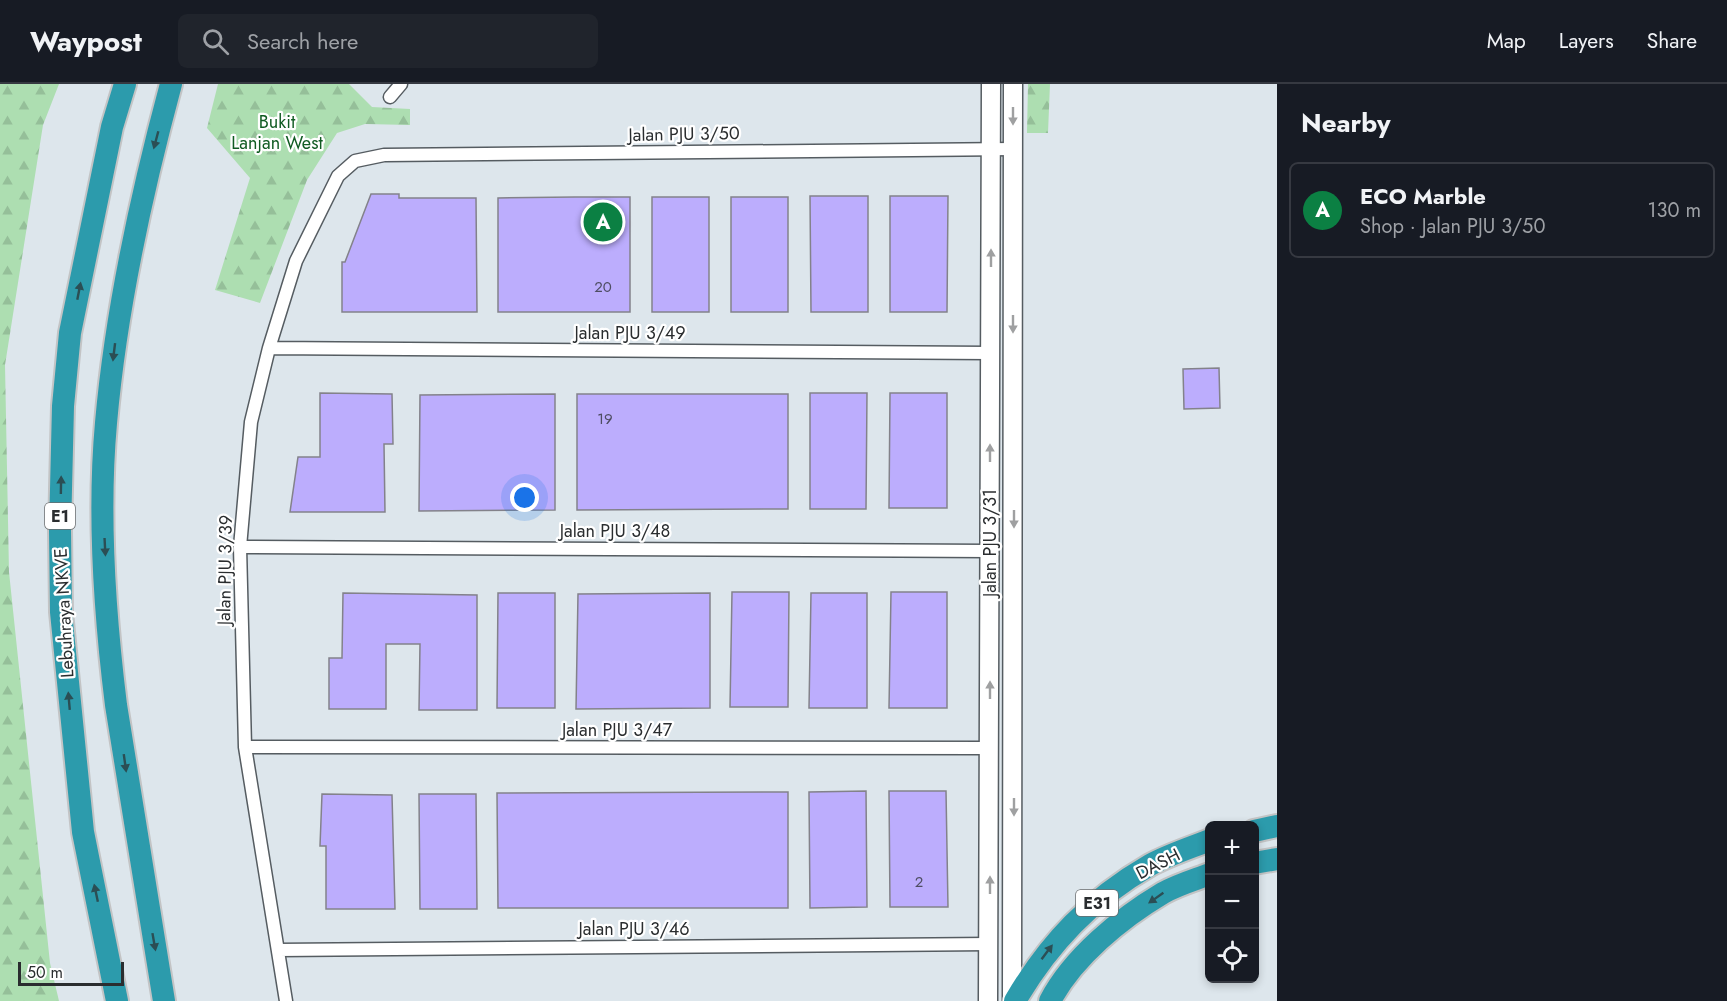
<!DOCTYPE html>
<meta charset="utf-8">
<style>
body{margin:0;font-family:Jost,sans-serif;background:#20242c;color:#f1f3f6}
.controls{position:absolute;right:18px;bottom:18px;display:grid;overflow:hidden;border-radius:9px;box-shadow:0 3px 9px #0003}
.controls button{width:54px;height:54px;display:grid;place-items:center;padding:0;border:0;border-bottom:2px solid #363941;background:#171b24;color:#f1f3f6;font:30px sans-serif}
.scale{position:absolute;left:18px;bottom:15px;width:106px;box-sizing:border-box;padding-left:6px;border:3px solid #2a2d2f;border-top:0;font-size:16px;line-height:21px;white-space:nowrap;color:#2a2d2f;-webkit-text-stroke:4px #fff;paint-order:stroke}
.you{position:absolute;left:525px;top:414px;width:21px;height:21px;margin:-15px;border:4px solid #fff;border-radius:50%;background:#1a73e8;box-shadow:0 0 0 9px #1a73e833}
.badge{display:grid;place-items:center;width:39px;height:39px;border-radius:50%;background:#0b8043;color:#fff;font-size:20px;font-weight:700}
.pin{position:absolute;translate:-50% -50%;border:3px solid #fff;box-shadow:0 2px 6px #0006}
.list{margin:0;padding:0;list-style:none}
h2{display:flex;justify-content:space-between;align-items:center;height:78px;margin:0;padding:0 24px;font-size:26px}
h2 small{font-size:20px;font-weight:400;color:#9ea1a6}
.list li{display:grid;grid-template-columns:39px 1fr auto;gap:18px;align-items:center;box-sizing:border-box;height:96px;margin:0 12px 12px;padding:0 12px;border:2px solid #363941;border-radius:9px}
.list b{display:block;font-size:22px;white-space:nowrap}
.list p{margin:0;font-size:20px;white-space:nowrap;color:#9ea1a6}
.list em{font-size:20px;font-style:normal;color:#9ea1a6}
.icon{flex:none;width:33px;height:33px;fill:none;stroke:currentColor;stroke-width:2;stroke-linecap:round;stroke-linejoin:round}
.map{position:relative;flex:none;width:1277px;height:917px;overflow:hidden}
header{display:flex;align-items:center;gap:36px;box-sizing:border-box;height:84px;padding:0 30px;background:#171b24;border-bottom:2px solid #363941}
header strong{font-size:28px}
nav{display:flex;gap:33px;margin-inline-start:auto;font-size:21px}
.search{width:420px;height:54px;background:#20242c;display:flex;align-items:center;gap:15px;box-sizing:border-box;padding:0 21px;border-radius:9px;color:#9ea1a6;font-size:22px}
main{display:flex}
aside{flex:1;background:#171b24}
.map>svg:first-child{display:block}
.forest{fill:url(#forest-firs)}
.building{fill:#bcadfd;stroke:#83828a;stroke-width:1.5}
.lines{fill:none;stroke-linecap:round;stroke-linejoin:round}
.street-casing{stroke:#555c61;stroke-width:15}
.secondary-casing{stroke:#555c61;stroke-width:21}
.highway-casing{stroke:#c3c4c5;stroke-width:26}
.street{stroke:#fff;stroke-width:12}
.secondary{stroke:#fff;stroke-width:18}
.highway{stroke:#2c9bac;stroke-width:22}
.oneway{fill:#9fa0a1}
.oneway2{fill:#2b4e54}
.labels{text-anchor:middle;stroke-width:4.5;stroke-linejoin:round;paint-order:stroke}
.number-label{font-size:15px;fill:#4e4d62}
.shield{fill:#fff;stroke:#6a6c6d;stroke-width:1.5}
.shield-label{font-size:16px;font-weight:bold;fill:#2a2d2f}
.park-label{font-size:18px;fill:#105b22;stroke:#fff}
.street-label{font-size:18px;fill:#2a2d2f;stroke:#fff}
</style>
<header>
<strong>Waypost</strong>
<div class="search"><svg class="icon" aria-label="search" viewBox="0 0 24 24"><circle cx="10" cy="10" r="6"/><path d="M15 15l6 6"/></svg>Search here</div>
<nav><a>Map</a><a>Layers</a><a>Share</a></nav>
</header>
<main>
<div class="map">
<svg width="1277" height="917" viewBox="0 0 1277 917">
<defs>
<pattern id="forest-firs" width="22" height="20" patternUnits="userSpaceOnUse" patternTransform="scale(1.5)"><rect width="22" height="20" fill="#addeb1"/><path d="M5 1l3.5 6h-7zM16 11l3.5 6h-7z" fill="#95bf99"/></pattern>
</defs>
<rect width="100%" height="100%" fill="#dde6ec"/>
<!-- forest -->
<path class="forest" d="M0,0h59l-16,41 -38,240 4,207 41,391 9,38h-59z
M218,0h131l23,23 38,2v16l-45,-1 -28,9 -30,47 -47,123 -45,-13 35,-112 -43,-50z
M1028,0h22l-2,49h-21z"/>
<!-- building -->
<path class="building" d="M371,110h28v4h77l1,114h-135v-50h3z
M810,112h58v116h-57z
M890,112h58l-1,116h-57z
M575,113h55v115h-132v-114z
M652,113h57v115h-57z
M731,113h57v115h-57z
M1219,284l1,40 -36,1 -1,-40z
M320,309l72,1 1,50h-9l1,68h-95l8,-55h22z
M810,309h57l-1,116h-56z
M890,309h57v115h-58z
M555,310v116l-136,1 1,-116z
M577,310h211v115l-211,1z
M732,508h57l-1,115h-58z
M891,508h56v116h-58z
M343,509l134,2v115h-58l1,-66h-34v65h-57v-51h13z
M498,509h57v115h-58z
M710,509v115l-134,1 2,-115z
M811,509h56v115h-58z
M866,707l1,116 -57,1 -1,-116z
M889,707h57l2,116h-58z
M788,708v116h-290l-1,-115z
M322,710l70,1 3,114h-69v-63h-6z
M419,710h57l1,115h-57z"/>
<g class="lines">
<!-- street casing -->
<g class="street-casing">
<path id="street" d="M390,13l11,-13
M269,264l722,5
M240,463l750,4
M245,663l745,1
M278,866l712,-6
M286,917l-41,-254 -5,-200 11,-125 18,-74 27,-87 42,-85 17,-15 29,-6 629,-6"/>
</g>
<!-- secondary casing -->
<g class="secondary-casing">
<path id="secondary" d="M988,917l3,-917
M1012,917l1,-917"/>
</g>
<!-- highway casing -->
<g class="highway-casing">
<path id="highway" d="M1254,747l23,-5
M1254,779l23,-4
M117,917l-34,-169 -22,-220 -1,-81 3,-125 7,-73 42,-206 13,-43
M164,917l-48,-296c-11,-88 -18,-194 -10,-282 10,-114 35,-228 65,-339
M1015,917c34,-58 76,-102 135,-136 18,-10 40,-17 60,-25
M1050,917c23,-44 71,-83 113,-108 14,-8 31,-13 47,-19"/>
</g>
<!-- street -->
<use href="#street" class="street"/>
<!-- secondary -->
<use href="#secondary" class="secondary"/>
<!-- highway -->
<use href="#highway" class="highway"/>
</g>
<!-- one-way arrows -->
<defs><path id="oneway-solid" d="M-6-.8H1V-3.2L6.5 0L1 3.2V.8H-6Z" transform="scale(1.5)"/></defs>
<g class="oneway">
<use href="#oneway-solid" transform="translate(1013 32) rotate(90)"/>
<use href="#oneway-solid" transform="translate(991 174) rotate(-90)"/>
<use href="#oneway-solid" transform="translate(1013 240) rotate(90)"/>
<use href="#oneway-solid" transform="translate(990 369) rotate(-90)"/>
<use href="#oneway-solid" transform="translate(1014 435) rotate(90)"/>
<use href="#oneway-solid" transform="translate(990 606) rotate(-90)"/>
<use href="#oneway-solid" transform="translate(1014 723) rotate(90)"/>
<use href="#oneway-solid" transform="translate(990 801) rotate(-90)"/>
</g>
<g class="oneway2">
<use href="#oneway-solid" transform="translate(156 56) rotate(105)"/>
<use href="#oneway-solid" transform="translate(79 207) rotate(-79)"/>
<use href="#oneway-solid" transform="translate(114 268) rotate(97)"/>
<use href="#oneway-solid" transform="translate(61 401) rotate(-89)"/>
<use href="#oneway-solid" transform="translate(105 463) rotate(87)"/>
<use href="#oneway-solid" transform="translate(69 617) rotate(-95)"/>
<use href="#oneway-solid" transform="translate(125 679) rotate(82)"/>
<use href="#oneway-solid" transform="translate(96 809) rotate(-102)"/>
<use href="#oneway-solid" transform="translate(1156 814) rotate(145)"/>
<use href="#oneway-solid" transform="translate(154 858) rotate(80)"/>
<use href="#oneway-solid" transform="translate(1047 868) rotate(-53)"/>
</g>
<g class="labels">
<!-- number labels -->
<g class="number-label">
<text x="603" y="208">20</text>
<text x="605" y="340">19</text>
<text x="919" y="803">2</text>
</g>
<!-- shield labels -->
<g class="shield">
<rect x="45" y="419" width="30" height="26" rx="4.5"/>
<rect x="1076" y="806" width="42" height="26" rx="4.5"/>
</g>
<g class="shield-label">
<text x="60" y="438">E1</text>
<text x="1097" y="825">E31</text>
</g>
<!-- park labels -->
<g class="park-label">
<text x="277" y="44">Bukit<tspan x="277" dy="21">Lanjan West</tspan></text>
</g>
<!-- street labels -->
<g class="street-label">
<text transform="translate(684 50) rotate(-1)" y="6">Jalan PJU 3/50</text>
<text x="630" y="255">Jalan PJU 3/49</text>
<text x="615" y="453">Jalan PJU 3/48</text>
<text transform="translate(990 459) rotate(-90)" y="6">Jalan PJU 3/31</text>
<text transform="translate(225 486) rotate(-89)" y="6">Jalan PJU 3/39</text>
<text transform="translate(64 529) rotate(-93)" y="6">Lebuhraya NKVE</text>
<text x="617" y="652">Jalan PJU 3/47</text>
<text transform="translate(1158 780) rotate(-27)" y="6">DASH</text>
<text x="634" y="851">Jalan PJU 3/46</text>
</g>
</g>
</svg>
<div class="controls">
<button>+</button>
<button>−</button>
<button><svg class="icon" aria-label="locate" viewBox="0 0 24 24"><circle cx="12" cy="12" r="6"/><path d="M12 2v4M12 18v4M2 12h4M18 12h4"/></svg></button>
</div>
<div class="scale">50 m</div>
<div class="you"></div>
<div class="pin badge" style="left:603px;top:138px">A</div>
</div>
<aside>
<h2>Nearby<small></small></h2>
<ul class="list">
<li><span class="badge">A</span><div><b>ECO Marble</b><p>Shop · Jalan PJU 3/50</p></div><em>130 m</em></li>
</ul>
</aside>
</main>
